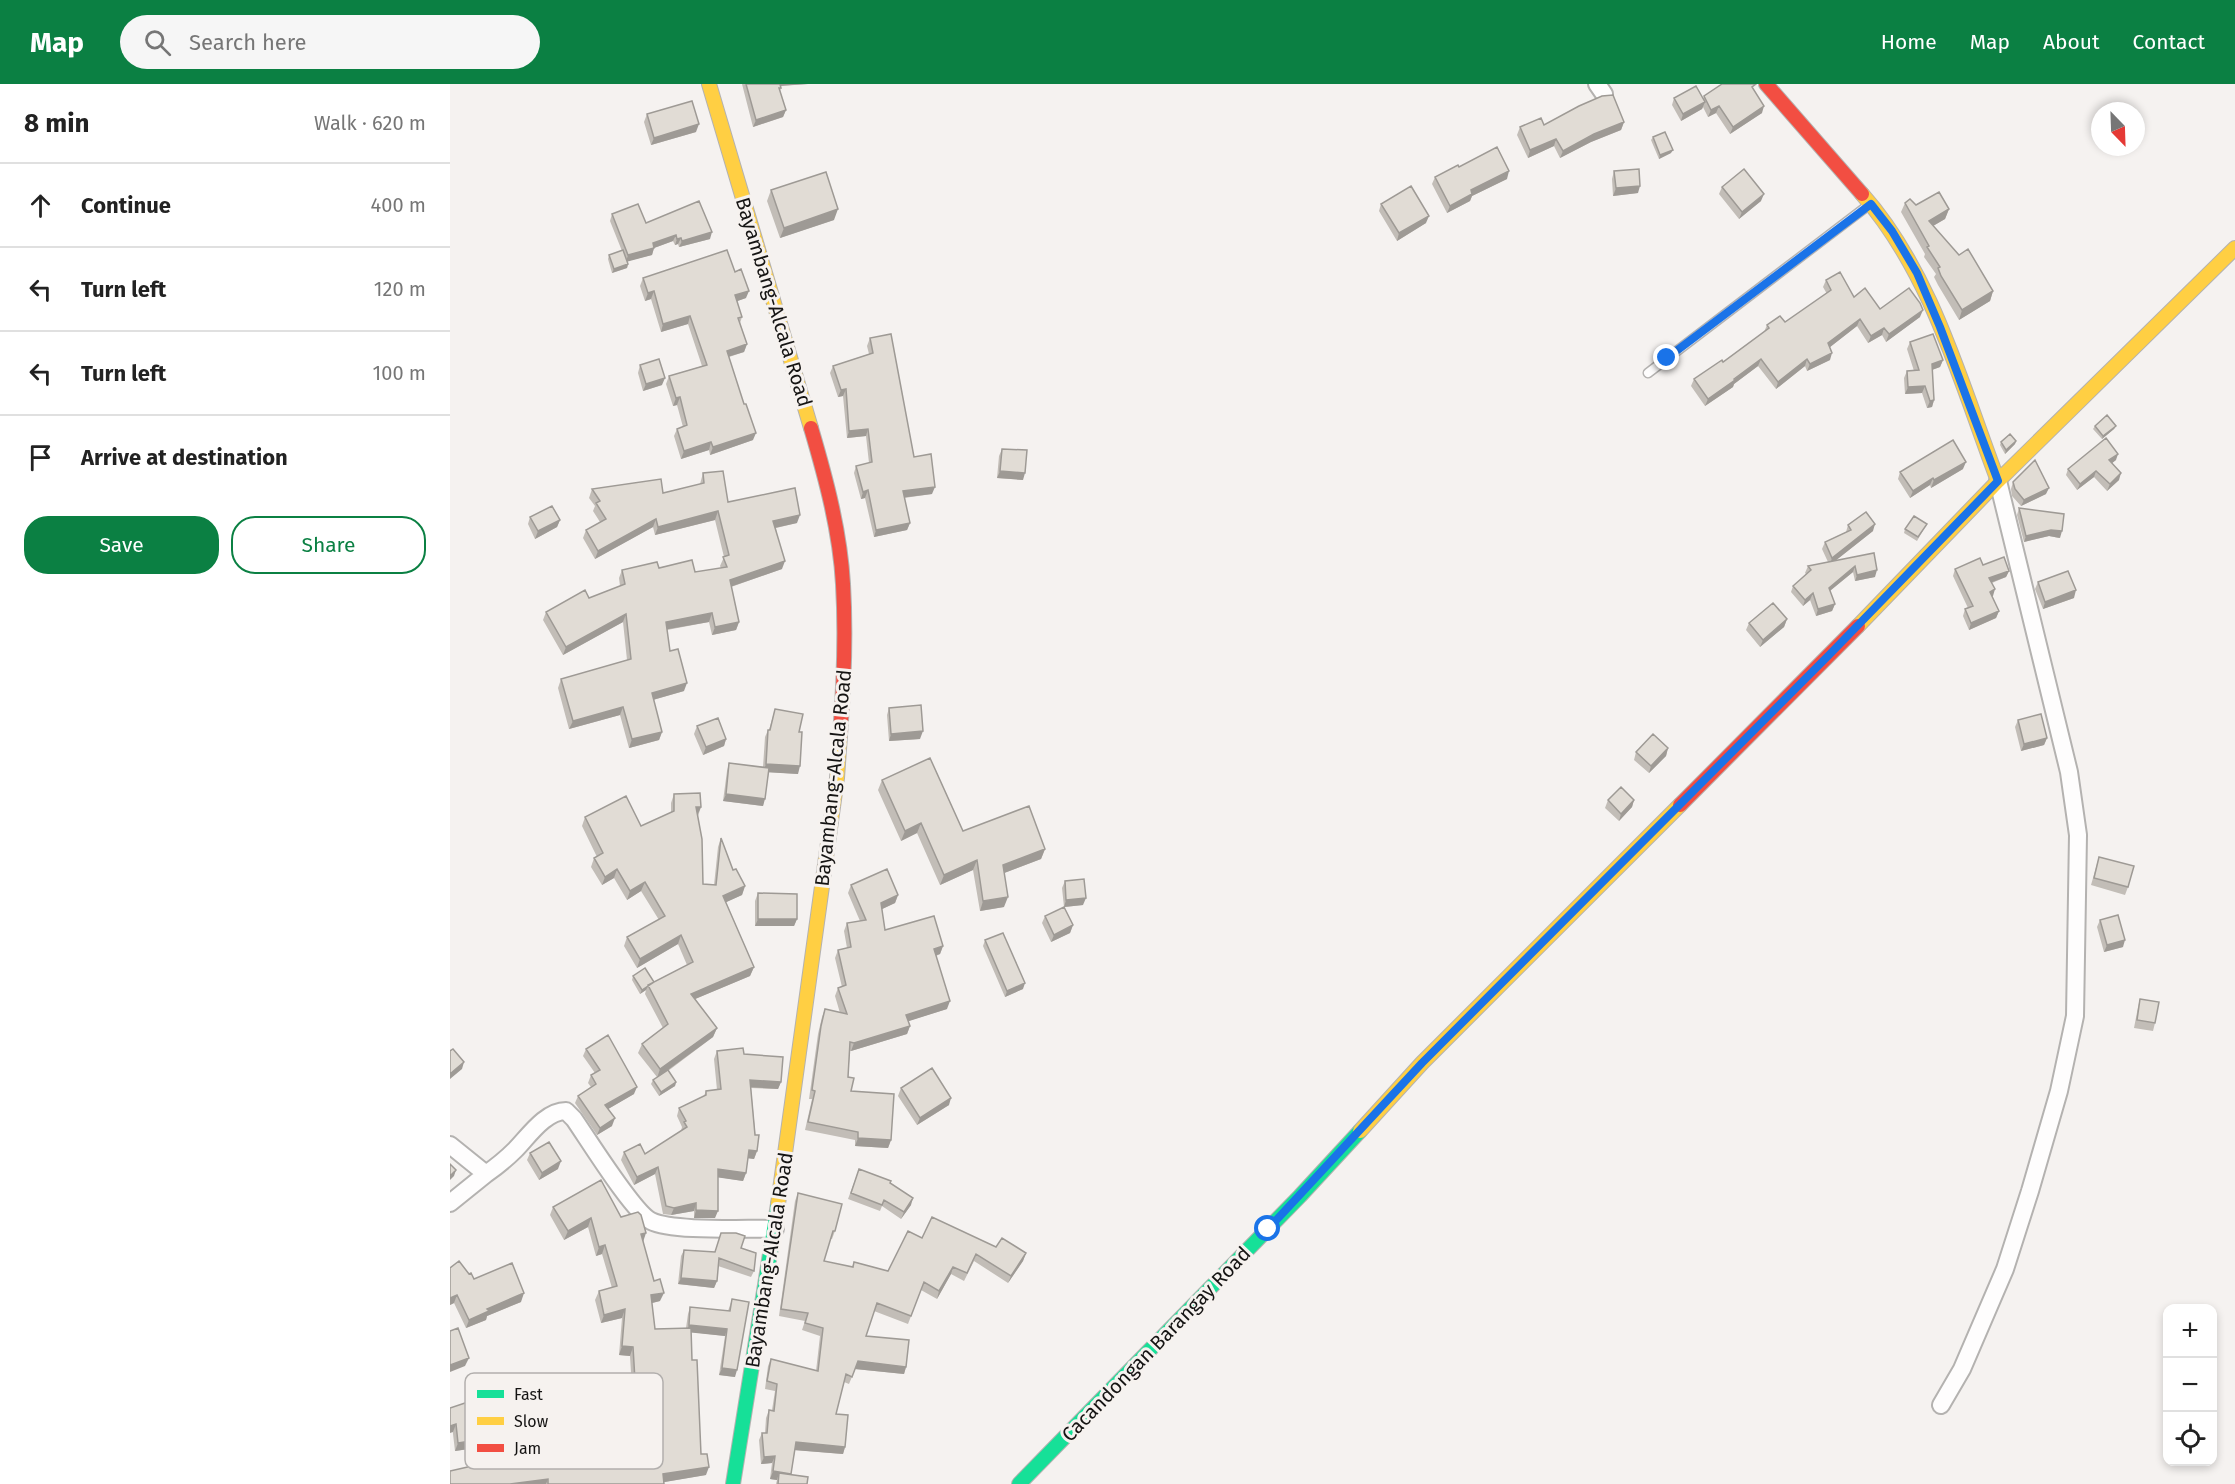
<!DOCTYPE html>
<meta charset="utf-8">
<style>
body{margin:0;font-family:"Fira Sans",sans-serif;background:#f6f6f6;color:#222}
.controls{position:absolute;right:18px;bottom:18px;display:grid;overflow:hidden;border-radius:12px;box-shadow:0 3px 9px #0003}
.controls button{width:54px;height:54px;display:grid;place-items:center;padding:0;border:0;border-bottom:2px solid #e0e0e0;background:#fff;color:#222;font:30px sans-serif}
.compass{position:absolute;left:1641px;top:18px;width:54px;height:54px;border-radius:50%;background:#fff;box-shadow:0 3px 9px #0003;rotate:157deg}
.stop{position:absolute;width:18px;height:18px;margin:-14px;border:4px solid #1a73e8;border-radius:50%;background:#fff}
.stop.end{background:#1a73e8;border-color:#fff;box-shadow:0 2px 6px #0008}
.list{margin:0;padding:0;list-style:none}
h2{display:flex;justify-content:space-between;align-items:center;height:78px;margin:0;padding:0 24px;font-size:26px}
h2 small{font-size:20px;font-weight:400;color:#767676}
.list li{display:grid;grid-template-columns:39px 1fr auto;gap:18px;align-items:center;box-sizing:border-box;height:84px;padding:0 24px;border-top:2px solid #e0e0e0}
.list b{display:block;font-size:22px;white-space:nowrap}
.list em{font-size:20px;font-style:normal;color:#767676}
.actions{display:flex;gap:12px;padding:18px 24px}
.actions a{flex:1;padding:14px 0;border:2px solid #0b8043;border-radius:24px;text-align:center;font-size:21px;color:#0b8043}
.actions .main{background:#0b8043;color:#fff}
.icon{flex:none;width:33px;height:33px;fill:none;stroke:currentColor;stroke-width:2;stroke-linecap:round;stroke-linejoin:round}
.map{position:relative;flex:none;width:1785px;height:1400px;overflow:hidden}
header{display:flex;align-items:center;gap:36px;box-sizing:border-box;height:84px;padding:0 30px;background:#0b8043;color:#fff}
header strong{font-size:28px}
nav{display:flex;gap:33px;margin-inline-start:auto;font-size:21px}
.search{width:420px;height:54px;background:#f6f6f6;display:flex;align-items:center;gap:15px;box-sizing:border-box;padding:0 21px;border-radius:33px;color:#767676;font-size:22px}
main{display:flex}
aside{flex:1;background:#fff}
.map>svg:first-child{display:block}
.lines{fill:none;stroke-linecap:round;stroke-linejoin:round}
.lane-casing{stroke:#b4b2b0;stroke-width:11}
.street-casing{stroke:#b4b2b0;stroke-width:20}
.fast-casing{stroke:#b4b2b0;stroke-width:16}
.slow-casing{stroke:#b4b2b0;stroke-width:16}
.jam-casing{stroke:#b4b2b0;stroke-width:16}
.lane{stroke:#fefdfd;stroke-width:8}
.street{stroke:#fefdfd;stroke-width:16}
.fast{stroke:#16e098;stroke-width:14}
.slow{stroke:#ffcf43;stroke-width:14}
.jam{stroke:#f24e42;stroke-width:14}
.wall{fill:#c2bdb7}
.shaded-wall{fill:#9e9a95}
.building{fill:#e1dcd5;stroke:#9e9a95;stroke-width:1.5}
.route{stroke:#1a73e8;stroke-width:8}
.labels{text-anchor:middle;stroke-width:6;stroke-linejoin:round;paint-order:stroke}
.street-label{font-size:20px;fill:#151413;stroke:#f6f2ef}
.key{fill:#f6f2ef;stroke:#b2afad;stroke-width:1.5}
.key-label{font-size:16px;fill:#151413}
</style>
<header>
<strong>Map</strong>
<div class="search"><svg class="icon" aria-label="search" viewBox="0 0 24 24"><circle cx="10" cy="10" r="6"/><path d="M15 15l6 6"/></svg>Search here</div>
<nav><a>Home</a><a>Map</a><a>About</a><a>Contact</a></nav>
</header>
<main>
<aside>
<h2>8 min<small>Walk · 620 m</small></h2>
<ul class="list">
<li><svg class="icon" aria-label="ahead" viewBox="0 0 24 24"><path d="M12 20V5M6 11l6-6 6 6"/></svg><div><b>Continue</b></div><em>400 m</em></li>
<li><svg class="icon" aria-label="left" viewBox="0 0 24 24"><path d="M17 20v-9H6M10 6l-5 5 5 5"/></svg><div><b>Turn left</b></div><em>120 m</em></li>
<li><svg class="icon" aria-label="left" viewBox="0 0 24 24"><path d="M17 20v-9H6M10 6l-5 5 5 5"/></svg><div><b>Turn left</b></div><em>100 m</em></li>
<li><svg class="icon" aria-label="arrive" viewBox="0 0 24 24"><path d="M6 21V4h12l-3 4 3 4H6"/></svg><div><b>Arrive at destination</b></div></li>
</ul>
<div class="actions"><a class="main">Save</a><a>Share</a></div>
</aside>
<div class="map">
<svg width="1785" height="1400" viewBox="0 0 1785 1400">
<rect width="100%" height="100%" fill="#f5f2f0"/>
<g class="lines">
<!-- lane casing -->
<g class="lane-casing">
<path id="lane" d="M1198,289l222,-169"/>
</g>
<!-- street casing -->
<g class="street-casing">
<path id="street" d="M1147,0l7,10
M0,1061l36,29c10,-7 20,-15 29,-24 13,-13 30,-39 51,-39l8,8c14,20 59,93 77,102 22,11 97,7 124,8
M0,1119l36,-29
M1491,1321l21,-36 43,-100 25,-78 29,-100 16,-75 3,-181 -9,-63 -71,-291"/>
</g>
<!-- fast casing -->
<g class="fast-casing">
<path id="fast" d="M283,1400l45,-280
M569,1400l281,-288 60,-65"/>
</g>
<!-- slow casing -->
<g class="slow-casing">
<path id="slow" d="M259,0l102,344
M1548,397l237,-233
M1408,542l140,-145c-37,-97 -66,-208 -136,-287
M910,1047l62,-68 258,-258
M328,1120l59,-426 3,-43"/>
</g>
<!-- jam casing -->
<g class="jam-casing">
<path id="jam" d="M1316,0l96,110
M361,344c15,51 29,103 32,156 3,50 1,100 -3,151
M1230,721l178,-179"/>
</g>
<!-- lane -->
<use href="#lane" class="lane"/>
<!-- street -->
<use href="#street" class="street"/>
<!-- fast -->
<use href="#fast" class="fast"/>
<!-- slow -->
<use href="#slow" class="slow"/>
<!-- jam -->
<use href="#jam" class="jam"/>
</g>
<!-- wall -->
<path class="wall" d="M292,0h66l-27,2 -1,6 6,18 -3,7 -30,10z
M1304,7l8,22 -32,21 -14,-21 -8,4 -5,-10 -1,2 -21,12 -9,-16 2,-7 29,1 1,-3z
M197,30l49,18 -45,13 -7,-23z
M1174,38l-3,8 -30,12 -31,16 -6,-12 -26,12 -11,-23 3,-8 24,-2z
M1203,53l18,16 -12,6 -8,-19z
M1164,87l24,22 -25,3 -1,-17z
M985,93l72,2 -35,17 -2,5 -23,12 -15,-29z
M1272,103l39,14 -22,18 -20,-25z
M321,106l63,30 -54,18 -13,-37z
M1455,119l11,2 33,4 -4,10 -12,7 26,29 34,36 -3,10 -31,19 -21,-35 -4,-8 2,-3 -12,-17 1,-3 -24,-42z
M931,120l45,19 -29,18 -18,-30z
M162,130l34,9 64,16 -31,8 -1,-3 -3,1 -2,-4 -19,7 -2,7 -25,6 1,3 -1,4 -15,5 -4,-14 1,-4 13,-4 -12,-30z
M193,194l103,20 -9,3 5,16 -2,6 7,21 -3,8 -15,5 24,83 -43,15 -1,-5 -28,9 -7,-23 3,-7 6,-2 -6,-22 -4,1 -7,-22 3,-8 33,-10 -14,-42 -27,8 -10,-33 -6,2 -5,-15z
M1376,196l28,17 26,12 40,8 -34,25 -4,-7 -14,8 -11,-17 -27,21v13l-23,11 -2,-5 -29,23 -18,-23 -24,18 -1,3 -28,19 -14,-20 3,-7 29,-17 41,-30 3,-7 18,-3 42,-28 -4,-7z
M420,254l44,119 18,37 -28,4 6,25 -3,7 -33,7 -9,-39 -4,1 -7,-26 2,-7 13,-3 -3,-27 -19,2 -4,-42 -5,1 -8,-24 3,-7 36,-12 -2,-8z
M1460,258l33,18 -3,7 -8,3 2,30 -2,7 -5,1 -5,-15 -17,1 -1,-16 3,-7h7l-7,-22z
M190,281l22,20 -19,6 -5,-18z
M1645,342h21l-2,3 -12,10 -9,-10z
M1566,357l-1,3 -10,10 -5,-9 1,-3z
M552,365l21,31 -26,-2 2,-22z
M1666,376l-4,3 7,17 -12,11 -13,-14 -17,13 -11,-15 2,-6z
M1513,385l-32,19 -1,-3 -20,13 -12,-19 2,-7z
M253,389l25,29 69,21 -21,5 6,41 -51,18 8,35 -3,8 -24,5 -3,-13 -42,8 3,21 14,40 -31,9 9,32 -3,8 -30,8 -9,-33 -51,14 -11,-41 3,-9 66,-19 -4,-38 -60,33 -20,-35 3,-8 43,-14 31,-12 -1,-8 3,-8 37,-2 36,4 26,-4 -1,-2 4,-9 -9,-37 -60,15 -2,-8 -58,32 -12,-21 3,-8 14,-8 -7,-11 2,-5 -6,-8 3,-9 71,4 37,-9z
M1563,398l33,12 -25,12 -9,-10 -1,-7z
M1569,424l41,30 -11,-2 -25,6 -7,-27z
M80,433l30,3 -3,7 -22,12 -7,-15z
M1398,441l25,6 -38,30 39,-8 1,24 -20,4 -2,-9 -23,19 5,13 -3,7 -16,5 -6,-16 -7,6 -12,-14 2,-6 13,-12 -1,-1 3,-7 20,-4 -6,-13 3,-7 21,-10z
M1475,443l-8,14 -13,-8 1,-4z
M1533,481l26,6 -3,6 -14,6v14l7,14 -3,7 -27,12 -6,-14 2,-7 3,-1 -15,-32 2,-7z
M1588,498l36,16 -31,11 -8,-20z
M1337,535l-3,8 -24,20 -14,-17 3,-7z
M439,624l31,31 -31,2 -2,-26z
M325,625l24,23 -1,42 -29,-2 -6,34 -40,-5 4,-30 2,-8 34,4 2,-30 3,-7h1z
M1568,636l29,18 -3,7 -23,6 -6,-24z
M247,642l29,13 -2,7 -21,9 -9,-21z
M1218,664l-2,8 -17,17 -15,-13 2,-8z
M432,696l81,51 82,18 -4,10 -37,14v34l-24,4 -7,-41 -33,15 -23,-52 -16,8 -23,-51z
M224,710l27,13 -3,9 5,68 11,1 4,-38 3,-9 12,32 12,16 -3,9 -16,7 28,65 -4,9 -55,23 22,29 -4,9 -45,34 8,11 -1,4 -16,10 -8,-12 2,-4 4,-3 -19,-24 4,-9 21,-16 -18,-34 1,-4 -6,4 -8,-14 1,-4 21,6 33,-17 -9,-21 -41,24 -13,-22 3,-9 32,-17 -18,-29 -14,9 -13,-22 -12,7 -11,-18 3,-9 3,-1 -15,-31 3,-9 56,9 30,-13v-10z
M1158,716h26l-2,7 -13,14 -14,-13z
M1649,773l29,30 -3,8 -34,-10z
M615,797l18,24 -19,2 -2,-19z
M401,801l47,10 -3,8 -13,6 3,21 58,16 -3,8 -4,2 11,53 -39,12 2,5 -3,8 -56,17h-1l-2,26 3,14 40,49 -3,8 -33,-2v-6l-50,-10 7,-31h-3l9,-65 4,-17 3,-8 15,4 -5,-17 3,-8 4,-1 -7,-29 3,-8 9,-2 -3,-17 3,-8 13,-2 -12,-28z
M308,809l39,26 -3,7h-39v-25z
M595,832l28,9 -3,8 -19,9 -9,-19z
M1650,836l23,27 -19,5 -7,-25z
M535,856l38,49 -18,8 -22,-51z
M1690,915l15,24 -2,8 -19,-3 4,-21z
M136,965l48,45 -26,15 4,17 -15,9 -22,-32 3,-7 13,-9 -3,-4 3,-8 4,-2 -12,-17z
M267,967l27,3 37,28 -3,7 -27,-1 6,63 -3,8 -6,-1 -2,15 -3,8 -25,-4 -3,41h-21v-7l-23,4 -8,-1 -8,-40 -21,11 -13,-25 3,-8 21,2 36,-23 1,-4 -5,-11 2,-8 25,-12 2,-5 11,-1 -3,-31z
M451,1004l48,17 -32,20 -19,-29z
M80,1069l28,16 -19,11 -12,-20z
M409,1085l31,14 21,22 -10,14 -19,-13 -2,5 -32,-12z
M348,1109l37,38 -3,8h-2l-6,22 28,6 2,-5 34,9 34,-33 74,9 30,6 -3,8 -15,22 -34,-22 -10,20 -13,-7 -14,25 -16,-9 -13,34 -34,-13 -8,25 40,31 -2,7 -49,-5 -6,15 -5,-2 -8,32 9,33 -2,7 -48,-4 -4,25 16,9h-31l1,-4 -7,-1 2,-16 -11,1 -2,-24 3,-7h3l1,-15 3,-8h3l3,-19 -10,-2 3,-23 3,-7 45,12 4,-35 -18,-6 3,-9 -26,-5 16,-115z
M103,1123l68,10 22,25 17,59 -8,2 3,26 31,-1 2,-14 2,-7 38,4 4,-12 3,78 -16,-2 6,-39 -34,-4 1,28 9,94 5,21 -42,7v2h-214v-13l127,-25 -6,-27 4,-9 27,33 33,-2 5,-52h-8l-2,-33 -11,-1 3,-37 -21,5 -6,-23 4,-9 13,-3 -10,-34 -6,2 -8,-29 -24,13 -14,-25z
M291,1164l13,23 -3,6 -33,-11 -1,15 -3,7 -36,-4 3,-28 3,-6 31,2z
M0,1184l19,6 5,5 47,23 -34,14 -1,4 -20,8 -12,-25 -4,2z
M0,1324l26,10 32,4 33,8 -3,9 -83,12z"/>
<!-- shaded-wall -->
<path class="shaded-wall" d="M328,0h30l-31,2z
M1255,18l-3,7 -21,12 2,-7z
M1269,22l-3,7 -8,4 3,-7z
M1314,22l-2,7 -32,21 3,-7z
M336,26l-3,7 -30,10 3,-7z
M1174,38l-3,8 -30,12 -31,16 3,-7 31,-17z
M249,40l-3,8 -45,13 3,-7z
M1106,55l-2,7 -26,12 2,-8z
M1223,66l-2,3 -12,6 1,-4z
M1059,87l-2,8 -35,17 -2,5 -23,12 3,-7 21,-16z
M1190,102l-2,7 -25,3 3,-8z
M1314,110l-3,7 -22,18 3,-7z
M388,125l-4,11 -54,18 4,-10z
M1499,125l-4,10 -19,11 3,-9z
M979,132l-3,7 -29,18 2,-8z
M262,148l-2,7 -31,8 3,-6z
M226,151l-3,6 -19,7 -2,7 -26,7 2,-7 25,-12z
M231,154l-3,6 -3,1 2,-6z
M178,180l-1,4 -15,5 2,-4z
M204,207l-3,8 -6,2 3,-8z
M299,207l-3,7 -14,5 3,-8z
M1543,207l-3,10 -31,19 3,-10z
M1473,226l-3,7 -34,25 3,-8z
M240,232l-2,8 -27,8 2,-8z
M1410,235l-3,7 -32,25 3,-8z
M1434,244l-2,7 -14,8 3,-7z
M297,260l-3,8 -20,6 3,-7z
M1382,269l-2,7 -23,11 3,-7z
M1311,275l-3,7 -24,18 -1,3 -28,19 3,-7z
M1357,275l-2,7 -29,23 2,-7z
M1493,276l-3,7 -11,4 3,-7z
M215,294l-3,7 -19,6 3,-7z
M1475,302l-3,7 -17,1 3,-7z
M396,305l-3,7 -5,1 3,-7z
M230,313l-3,8 -4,1 3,-8z
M1484,316l-2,7 -5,1 3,-7z
M1666,342l-2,3 -12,10 1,-3z
M418,345l-2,7 -19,2 2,-7z
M306,349l-3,7 -43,15 3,-8z
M1566,357l-1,3 -10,10 1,-4z
M261,358l-2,8 -28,9 3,-8z
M1668,370l-2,6 -9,7 2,-7z
M1516,378l-3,7 -32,19 3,-8z
M550,387l25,2 -2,7 -26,-2z
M1646,387l-2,6 -17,13 3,-6z
M1671,389l-2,7 -12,11 3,-7z
M1483,394l-3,7 -20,13 3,-7z
M485,403l-3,7 -32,4 3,-7z
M1599,404l-3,6 -25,12 3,-6z
M418,406l-3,8 -4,1 2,-7z
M268,427l-3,9 -60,15 3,-8z
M350,431l-3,8 -27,6 3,-8z
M206,435l-3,8 -58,32 3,-8z
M110,436l-3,7 -22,12 3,-8z
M460,439l-3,7 -33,7 2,-7z
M1425,440l-2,7 -43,34 2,-7z
M1601,446l11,1 -2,7 -11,-2 -25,6 2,-6z
M335,477l-3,8 -55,19 3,-8z
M1405,482l-2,6 -27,22 3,-6z
M1427,486l-2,7 -20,4 2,-6z
M1559,487l-3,6 -19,7 2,-6z
M1545,505l-2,7 -5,3 2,-7z
M1626,506l-2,8 -31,11 2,-7z
M1363,509l-3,7 -7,6 2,-6z
M1385,520l-3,7 -16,5 2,-7z
M1549,527l-3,7 -27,12 2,-7z
M262,529l-3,9 -46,8 3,-8z
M176,530l-3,8 -60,33 3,-8z
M1337,535l-3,8 -24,20 3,-7z
M289,538l-3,8 -24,5 3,-8z
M237,599l-3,8 -35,10 3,-8z
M173,623l-3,8 -51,14 4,-8z
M473,647l-3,8 -31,2 2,-7z
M212,648l-3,8 -30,8 3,-9z
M1597,654l-3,7 -23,6 3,-7z
M276,655l-2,7 -21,9 3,-8z
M1218,664l-2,8 -17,17 2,-7z
M316,680l34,2 -2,8 -35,-2z
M276,710l39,5 -2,7 -40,-5z
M1184,716l-2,7 -13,14 2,-7z
M246,723h5l-4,9z
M471,739l-4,10 -16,8 4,-10z
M595,765l-4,10 -42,16 4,-10z
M527,776l-4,10 -33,15 4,-10z
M167,785l-3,9 -12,7 3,-8z
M195,798l-4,9 -14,9 3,-9z
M295,802l-3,9 -22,10 3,-9z
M448,811l-3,8 -17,8 3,-8z
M558,813l-4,10 -24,4 3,-10z
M636,814l-3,7 -19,2 2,-7z
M308,835h39l-3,7h-39z
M623,841l-3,8 -19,9 3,-7z
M231,851l-3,9 -41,24 3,-9z
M1675,856l-2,7 -19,5 3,-7z
M493,862l-3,8 -9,3 3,-8z
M304,883l-4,9 -62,26 3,-8z
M575,899l-2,6 -18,8 2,-6z
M198,902l-2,4 -6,4 2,-4z
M500,917l-3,8 -44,14 3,-8z
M460,942l-3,8 -56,17 3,-8z
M267,944l-4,9 -56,41 3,-9z
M14,978l-2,7 -12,10v-5z
M300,996l31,2 -3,7 -31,-2z
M226,998l-1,4 -16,10 2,-4z
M187,1003l-3,7 -31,18 2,-7z
M501,1014l-2,7 -32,20 3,-7z
M165,1034l-3,8 -15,9 3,-7z
M408,1054l33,2 -3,8 -33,-2z
M299,1066l8,1 -3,8 -8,-1z
M111,1077l-3,8 -19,11 3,-7z
M208,1083l-3,7 -21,11 3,-8z
M268,1085l28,4 -3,8 -28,-4z
M6,1086l-2,6 -4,4v-4z
M463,1114l-2,7 -10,14 3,-7z
M246,1119l-2,8 -23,4 3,-7z
M246,1126l22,1 -3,7h-21z
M141,1134l-3,9 -24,13 4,-9z
M196,1149l-3,9 -2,-8z
M155,1161l-3,9 -6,2 3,-9z
M576,1169l-3,8 -15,22 3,-7z
M503,1183l-2,7 -14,25 2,-8z
M231,1194l36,3 -3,7 -36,-4z
M74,1209l-3,9 -34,14 -1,4 -20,8 3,-8 18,-11z
M214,1209l-4,8 -12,3 3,-9z
M7,1211l-3,8 -4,2v-7z
M175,1225l-3,9 -21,5 3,-8z
M239,1241l38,4 -2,7 -39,-4z
M172,1262l11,1 -3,9 -11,-1z
M19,1274l-4,8 -15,6v-7z
M408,1277l48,6 -2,7 -49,-5 -6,15z
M272,1284l15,2 -2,7 -16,-2z
M185,1296h8l-3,9h-8z
M6,1340l-3,8 -3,1v-7z
M91,1346l-3,9 -83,12 3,-8z
M346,1358l49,5 -2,7 -50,-4z
M325,1372l-3,7 -11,1 3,-7z
M259,1383l-3,8 -47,8 4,-9z
M323,1387l18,3 -2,7 -10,-8 -2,7 -7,-1z
M98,1395l-2,5h-36z"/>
<!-- building -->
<path class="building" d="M296,0h34l1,4h-2l7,22 -30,10z
M1272,0h34l-4,3 12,19 -31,21 -14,-21 -8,4 -7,-14z
M1246,2l9,16 -22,12 -9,-16z
M1163,11l11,27 -30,12 -31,17 -7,-12 -26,11 -10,-23 21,-9 3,7 35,-19 23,-10z
M242,17l7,23 -45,14 -7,-24z
M1215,48l8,18 -13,5 -7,-18z
M1047,63l12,24 -38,19 1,4 -22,12 -15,-29 23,-12 1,2z
M1189,85l1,17 -24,2 -2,-17z
M1294,85l20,25 -22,18 -20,-25z
M376,88l12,37 -54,19 -13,-38z
M961,102l18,30 -30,17 -18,-29z
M1489,108l10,17 -20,12 30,34 9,-6 25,42 -31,19 -21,-34 -3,-8 2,-1 -13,-20 2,-1 -24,-43 5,-4 6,6z
M249,117l13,31 -30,9 -1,-3 -4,1 -1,-4 -23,8 1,5 -26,7 -16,-41 26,-10 8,19z
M173,166l5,14 -14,5 -5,-14z
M277,166l8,22 6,-3 8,22 -14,4 7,22 -4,1 9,26 -20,7 17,53h2l10,29 -43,14 -2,-5 -27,9 -7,-22 10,-4 -7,-28 -4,1 -7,-22 38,-11 -17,-49 -27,8 -9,-33 -6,2 -5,-15z
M1390,188l14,25 11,-9 15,21 29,-21 11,15 3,7 -34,24 -5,-6 -13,8 -11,-17 -32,24 4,10 -22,11 -3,-5 -29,23 -17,-23 -27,20 1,1 -27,19 -14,-20 28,-19 1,2 46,-34 -2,-3 13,-9 5,6 46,-32 -5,-10z
M441,250l23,123 17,-3 4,33 -32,4 7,32 -34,7 -8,-40 -5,2 -7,-26 16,-4 -4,-33 -19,2 -3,-42 -5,1 -8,-24 40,-13 -3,-15z
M1483,250l10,26 -11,4 2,36 -4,1 -5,-15 -17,1 -1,-16 12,-1 -9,-28z
M209,275l6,19 -19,6 -6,-19z
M1657,331l9,11 -13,10 -8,-10z
M1560,350l6,7 -10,9 -5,-8z
M1656,354l12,16 -9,6 12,13 -11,11 -14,-13 -16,13 -12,-15z
M1503,356l13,22 -32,18 -1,-2 -20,13 -13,-19z
M552,365l25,1 -2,23 -25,-2z
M1585,376l14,28 -25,12 -9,-11 -2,-7z
M273,387l5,31 67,-14 5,27 -27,6 12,40 -55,19 9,42 -24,5 -3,-14 -46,9 4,29 8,-2 9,34 -35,10 10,39 -30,7 -9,-32 -50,14 -12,-42 70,-20 -5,-45 -60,33 -20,-35 39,-22 4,8 36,-14 -3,-14 35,-8 2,6 33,-8 3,12 32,-5 -4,-10 6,-2 -11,-44 -60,16 -2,-8 -58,32 -12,-21 20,-11 -10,-16 4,-2 -8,-12 69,-10 2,14 41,-10 -1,-10z
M102,422l8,14 -22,11 -8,-14z
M1569,424l45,6 -2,17 -11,-1 -25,6z
M1416,428l9,12 -43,34 -7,-16 26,-12 -3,-5z
M1464,432l13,8 -9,13 -13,-8z
M1424,469l3,17 -20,5 -2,-9 -26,22 6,16 -17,5 -5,-16 -8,7 -12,-14 18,-16 -3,-4z
M1554,473l5,14 -20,7 6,11 -5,3 9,19 -28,12 -6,-14 8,-3 -18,-37 25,-11 3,7z
M1618,487l8,19 -31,12 -7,-20z
M1323,519l14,16 -24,21 -14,-17z
M471,621l2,26 -32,3 -2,-26z
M325,625l28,5 -4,18h3l-2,34 -34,-2 2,-34h2z
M1591,630l6,24 -23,6 -6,-24z
M268,634l8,21 -20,8 -9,-21z
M1203,650l15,14 -17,18 -15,-14z
M480,674l33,73 66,-25 16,43 -42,16 5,32 -25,4 -6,-41 -33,15 -23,-52 -16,8 -23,-51z
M279,679l40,5 -4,31 -39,-5z
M1171,703l13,13 -13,14 -13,-14z
M250,709l1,14h-5l6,32 1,45 13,1 5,-47 12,32 3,-1 9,17 -22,10 31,71 -63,27 26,34 -57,41 -18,-25 26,-20 -20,-39 45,-23 -12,-27 -41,24 -13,-22 38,-21 -20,-34 -15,9 -13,-22 -12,8 -11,-19 9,-5 -18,-36 41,-21 15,30 33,-15v-17z
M1649,773l35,9 -6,21 -34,-9z
M437,785l11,26 -17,8 4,27 49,-14 9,30 -9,3 16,52 -44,14 4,11 -56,17 -4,-1 -2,35 6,1 -3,13 43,3 -3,46 -33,-2v-6l-50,-10 7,-31 -3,-1 9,-64 4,-17 22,5 -9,-26 8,-3 -8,-35 13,-3 -4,-24 19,-3 -15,-35z
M634,795l2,19 -20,2 -1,-19z
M308,809l39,1v25h-39z
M614,823l9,18 -19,10 -9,-19z
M1668,831l7,25 -18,5 -7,-25z
M553,849l22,50 -18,8 -22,-51z
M195,884l9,14 -12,8 -9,-14z
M1690,915l19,3 -4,21 -18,-3z
M158,951l29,52 -32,18 10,13 -15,10 -22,-32 18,-12 -5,-9 9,-5 -14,-21z
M293,964l1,6 39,3 -2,25 -31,-2 5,55h4l-2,16 -8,-1 -3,23 -28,-4v42l-22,-1v-7l-22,5 -8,-2 -8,-39 -21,10 -13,-25 16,-8 5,10 42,-27 -3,-5 2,-1 -7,-13 27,-13v-4l15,-2 -4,-38z
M3,965l11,13 -14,12v-23z
M482,984l19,30 -31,20 -19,-30z
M218,986l8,12 -15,10 -8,-12z
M99,1058l12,19 -19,12 -12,-20z
M0,1080l6,6 -6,6z
M409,1085l32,12 -1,2 23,15 -9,14 -20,-12 -2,5 -31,-12z
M151,1096l20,37 17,-5 3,3 5,18 -5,1 13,47 6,-2 4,14 -13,2 4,34 36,-1 1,32h5l4,94h6l2,13 -46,7 1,10h-116v-5l-38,5h-60v-13l97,-22 35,-4 -7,-35 19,-4 8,37 36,-3 5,-60h-8l-2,-33 -11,-1 3,-37 -21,6 -5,-24 18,-5 -12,-41 -6,2 -8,-29 -23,13 -15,-24z
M348,1109l44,11 -7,27h-2l-9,30 29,6 1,-5 34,9 20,-40 14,7 10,-21 64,30 6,-9 24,15 -15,23 -35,-22 -9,19 -14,-6 -14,24 -15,-9 -13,34 -34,-13 -11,33 43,4 -3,27 -48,-6 -6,16 -6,-3 -10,40 12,1 -3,32 -49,-5 -5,32 -18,-3 2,-15 -11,1 -2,-24h5l2,-23 5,1 3,-27 -10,-3 4,-22 47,12 5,-43 -18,-5 3,-10 -27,-4z
M271,1149h15l9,3 -4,12 15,5 -2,18 -35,-13 -2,23 -36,-3 3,-28 31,2z
M9,1177l10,13 2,-1 3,6 38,-16 12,30 -37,16 2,2 -20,9 -12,-25 -7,3v-30z
M282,1215l17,3 -12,68 -15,-2 5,-39 -38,-4 1,-18 40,4z
M8,1244l11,30 -19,7v-34z
M21,1317l5,17 32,-3v7l32,-1 1,9 -83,13 -2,-19 -6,2v-18z
M329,1389l29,4 -1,7h-29z"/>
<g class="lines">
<!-- route -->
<path class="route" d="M818,1145l154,-166 407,-408 169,-174 -58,-154 -23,-54 -25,-42 -21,-27 -204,154"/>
</g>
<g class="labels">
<!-- street labels -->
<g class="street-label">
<text transform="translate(324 218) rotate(73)" y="7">Bayambang-Alcala Road</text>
<text transform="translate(383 694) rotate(-84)" y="7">Bayambang-Alcala Road</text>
<text transform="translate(319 1176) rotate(-81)" y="7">Bayambang-Alcala Road</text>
<text transform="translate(706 1260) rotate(-46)" y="7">Cacandongan Barangay Road</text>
</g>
</g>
<!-- legend -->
<rect x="15" y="1289" width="198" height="96" rx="9" class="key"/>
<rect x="27" y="1306" width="27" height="8" fill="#16e098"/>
<rect x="27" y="1333" width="27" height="8" fill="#ffcf43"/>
<rect x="27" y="1360" width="27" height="8" fill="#f24e42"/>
<g class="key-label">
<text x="64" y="1316">Fast</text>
<text x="64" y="1343">Slow</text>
<text x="64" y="1370">Jam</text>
</g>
</svg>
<div class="controls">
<button>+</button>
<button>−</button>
<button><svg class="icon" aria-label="locate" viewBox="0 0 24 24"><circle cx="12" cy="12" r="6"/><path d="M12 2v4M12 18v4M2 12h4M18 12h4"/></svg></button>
</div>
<svg class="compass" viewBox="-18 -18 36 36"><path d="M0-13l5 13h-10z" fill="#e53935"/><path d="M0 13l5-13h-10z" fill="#767676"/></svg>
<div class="stop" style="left:818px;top:1145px"></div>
<div class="stop end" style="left:1217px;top:274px"></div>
</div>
</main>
